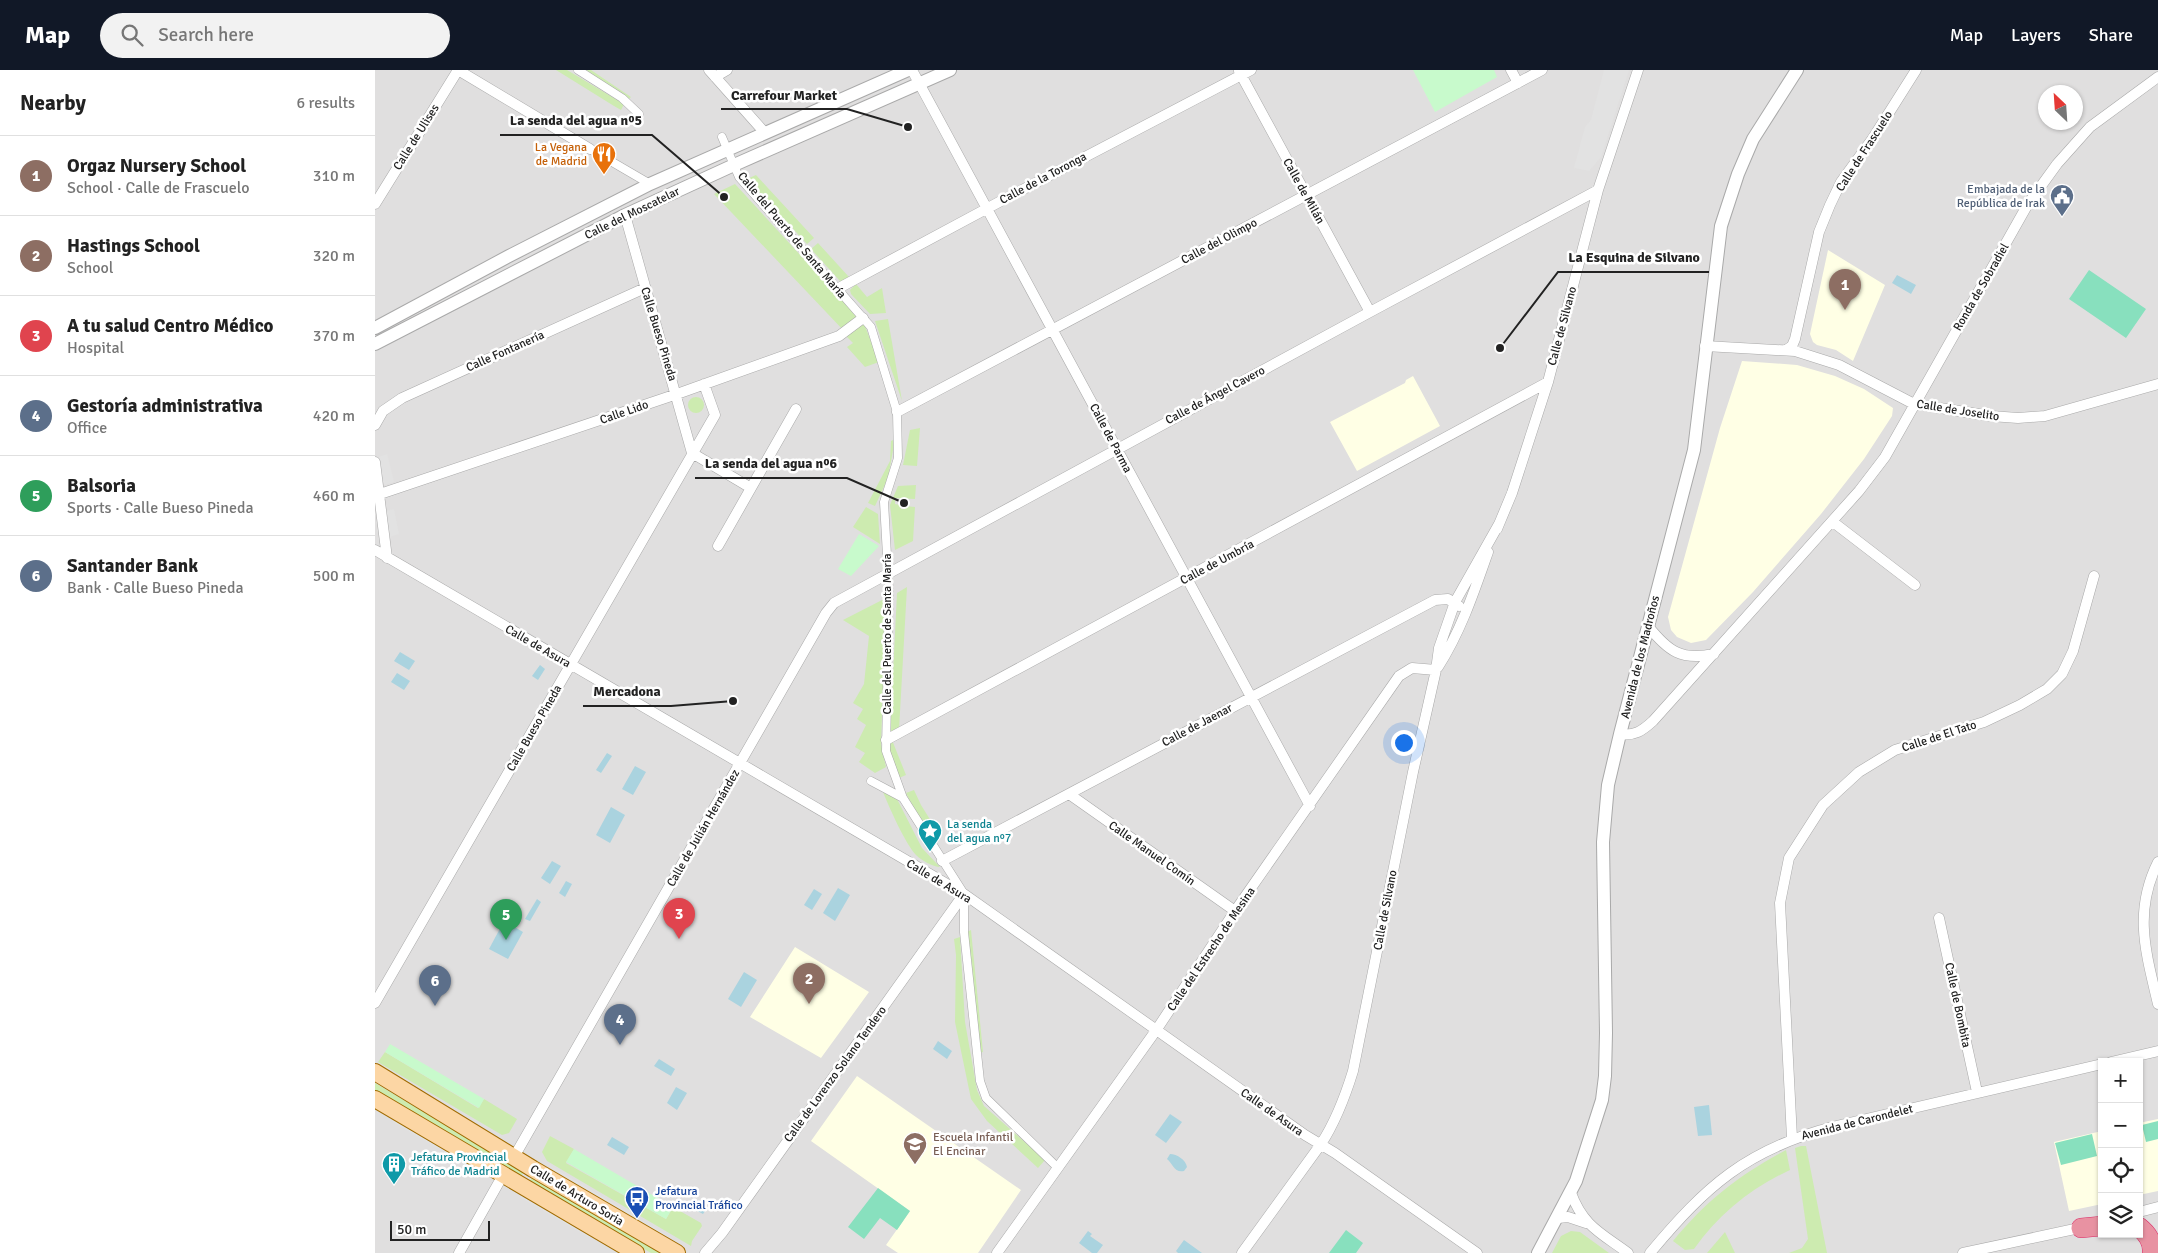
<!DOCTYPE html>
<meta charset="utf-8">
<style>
body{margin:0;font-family:Signika,sans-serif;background:#f2f2f2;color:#222}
.controls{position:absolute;right:15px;bottom:15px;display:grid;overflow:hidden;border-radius:0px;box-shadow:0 1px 4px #0004}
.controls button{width:45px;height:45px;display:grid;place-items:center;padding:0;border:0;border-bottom:1px solid #e0e0e0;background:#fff;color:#222;font:25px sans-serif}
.compass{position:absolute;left:1663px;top:15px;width:45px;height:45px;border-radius:50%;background:#fff;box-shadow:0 1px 4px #0004;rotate:335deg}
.scale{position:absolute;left:15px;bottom:12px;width:100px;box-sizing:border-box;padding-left:5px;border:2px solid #222;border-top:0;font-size:14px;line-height:18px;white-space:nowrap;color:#222;-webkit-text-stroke:4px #fff;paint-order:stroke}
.you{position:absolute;left:1028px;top:672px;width:18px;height:18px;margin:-12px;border:4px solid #fff;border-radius:50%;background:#1a73e8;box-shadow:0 0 0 8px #1a73e833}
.badge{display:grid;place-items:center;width:32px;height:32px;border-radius:50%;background:#111827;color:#fff;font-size:16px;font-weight:700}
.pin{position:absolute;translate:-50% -41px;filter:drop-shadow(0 1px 2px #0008)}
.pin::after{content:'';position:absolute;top:26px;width:18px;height:15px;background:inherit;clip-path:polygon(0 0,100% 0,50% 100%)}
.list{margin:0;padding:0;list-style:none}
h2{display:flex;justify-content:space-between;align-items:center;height:65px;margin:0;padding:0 20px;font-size:21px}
h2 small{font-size:16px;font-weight:400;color:#767676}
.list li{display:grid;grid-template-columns:32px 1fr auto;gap:15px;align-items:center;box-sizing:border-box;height:80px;padding:0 20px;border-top:1px solid #e0e0e0}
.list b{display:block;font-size:19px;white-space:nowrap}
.list p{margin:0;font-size:16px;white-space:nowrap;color:#767676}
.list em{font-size:16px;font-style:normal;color:#767676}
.icon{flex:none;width:28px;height:28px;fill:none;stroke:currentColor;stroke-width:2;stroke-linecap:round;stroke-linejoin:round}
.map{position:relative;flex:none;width:1783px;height:1183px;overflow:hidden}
header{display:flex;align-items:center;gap:30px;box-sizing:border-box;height:70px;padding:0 25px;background:#111827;color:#fff}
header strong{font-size:24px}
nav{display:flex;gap:28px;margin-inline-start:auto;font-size:18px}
.search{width:350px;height:45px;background:#f2f2f2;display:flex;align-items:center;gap:12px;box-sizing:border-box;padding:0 18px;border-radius:28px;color:#767676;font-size:19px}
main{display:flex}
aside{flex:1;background:#fff}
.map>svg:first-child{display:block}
.residential{fill:#e0dfdf;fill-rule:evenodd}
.education{fill:#ffffe5}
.grass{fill:#cdebb0}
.park{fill:#c8facc}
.pitch{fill:#88e0be}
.parking{fill:#e2e2e2}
.water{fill:#aad3df}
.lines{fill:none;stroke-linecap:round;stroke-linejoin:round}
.pedestrian-casing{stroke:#a9a9a9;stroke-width:9}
.minor-casing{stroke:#a9a9a9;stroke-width:11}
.tertiary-casing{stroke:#a9a9a9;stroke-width:14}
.primary-casing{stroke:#a06b00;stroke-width:18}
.motorway-casing{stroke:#dc2a67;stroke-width:20}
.pedestrian{stroke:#fff;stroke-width:8}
.minor{stroke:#fff;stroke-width:10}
.tertiary{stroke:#fff;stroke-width:12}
.primary{stroke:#fcd6a4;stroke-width:16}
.motorway{stroke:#e892a2;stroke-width:19}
.labels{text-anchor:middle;stroke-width:5;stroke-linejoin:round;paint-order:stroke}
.street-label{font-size:12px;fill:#222;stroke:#fff}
.food-label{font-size:12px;fill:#c56008;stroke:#fff;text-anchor:end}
.service-label{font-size:12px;fill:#4e5e75;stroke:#fff;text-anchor:end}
.culture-label{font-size:12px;fill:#0d838f;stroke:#fff;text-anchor:start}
.education-label{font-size:12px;fill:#785e54;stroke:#fff;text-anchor:start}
.transit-label{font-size:12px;fill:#164399;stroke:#fff;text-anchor:start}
.leader{fill:none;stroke:#222;stroke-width:2}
.callout-dot{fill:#222;stroke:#fff;stroke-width:2}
.callout-label{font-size:14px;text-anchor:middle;font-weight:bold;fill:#222;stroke:#fff;stroke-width:5;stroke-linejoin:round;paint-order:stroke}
</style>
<header>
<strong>Map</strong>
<div class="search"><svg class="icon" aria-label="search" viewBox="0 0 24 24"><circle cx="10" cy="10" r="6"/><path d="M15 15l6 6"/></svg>Search here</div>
<nav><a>Map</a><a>Layers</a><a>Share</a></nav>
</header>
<main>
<aside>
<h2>Nearby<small>6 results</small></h2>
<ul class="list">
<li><span class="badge" style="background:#8d6e63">1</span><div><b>Orgaz Nursery School</b><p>School · Calle de Frascuelo</p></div><em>310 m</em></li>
<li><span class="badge" style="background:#8d6e63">2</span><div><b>Hastings School</b><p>School</p></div><em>320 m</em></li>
<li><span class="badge" style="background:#e0444e">3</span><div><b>A tu salud Centro Médico</b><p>Hospital</p></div><em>370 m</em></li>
<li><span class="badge" style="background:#5c6f8a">4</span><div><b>Gestoría administrativa</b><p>Office</p></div><em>420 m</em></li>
<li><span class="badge" style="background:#2e9e5b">5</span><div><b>Balsoria</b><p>Sports · Calle Bueso Pineda</p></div><em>460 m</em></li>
<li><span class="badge" style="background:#5c6f8a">6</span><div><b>Santander Bank</b><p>Bank · Calle Bueso Pineda</p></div><em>500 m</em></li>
</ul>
</aside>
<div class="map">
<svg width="1783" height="1183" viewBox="0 0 1783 1183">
<rect width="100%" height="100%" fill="#f2efe9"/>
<!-- residential -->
<path class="residential" d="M0,0h1783v1183h-1783zM1670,22h30v30h-30zM1727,992h37v172h-37z"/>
<!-- education -->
<path class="education" d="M1453,180l57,35 -32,76 -17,-11 -19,-5 -4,-3 -3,-8z
M1367,291l55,4 38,11 29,13 29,19 -1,8 -28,43 -43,55 -68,78 -47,48 -15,3 -14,-6 -6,-7 -3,-13 52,-189z
M1038,306l27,50 -83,45 -27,-49 75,-39 1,-3z
M420,877l74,45 -48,66 -71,-41z
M482,1006l164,114 -43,63h-80l-12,-8 24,-34 -99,-70z
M1783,1049v72l-19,4v-72z
M1727,1061v73l-33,7 -15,-69z"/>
<!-- grass -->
<path class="grass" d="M181,0h11l57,34 -3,6 -7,-4z
M207,0h9l40,27 -2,2z
M381,105l58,63 -7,6 -60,-65z
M360,114l125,136 -15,12 -131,-138z
M443,173l31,34 -4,4h-5l-29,-32z
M481,214l11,13 15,-9 4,25 -16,1 -19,-20 -1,-4z
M513,249l14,82 -27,-80z
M486,251l4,5 14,36 -14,5 -18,-20 6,-4 -8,-8z
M313 335a8 8 0 1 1 16 0a8 8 0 1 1-16 0Z
M545,358l-3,38 -14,-1 7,-35z
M520,369l-7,39 -13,28 -7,-3 22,-42 1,-20z
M541,415l-1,14 -20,-1v6l6,1v4h4v-3l10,1 -2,34 -18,9 -5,-45 8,-19z
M491,437l12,7 2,30 -27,-17z
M532,517l-8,143 -9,4 7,-141z
M511,528l-5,146 5,23 -11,6 -16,-11 6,-9 -10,-6 11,-22 -9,-6 6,-10 -10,-6 11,-19 5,-48 -26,-16z
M517,670l14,35 -7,3 -9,-26 -1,-10z
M539,720l7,15 20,32 -2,1 -23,-25 -10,-20z
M508,722l14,7 25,49 18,19c-7,0 -19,-7 -24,-12 -11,-12 -27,-48 -33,-63z
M596,860l12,122 -4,1 -12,-121z
M585,867l5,85 12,68 7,16 61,54 -7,8 -51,-47 -16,-22 -16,-77 1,-67 -2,-16z
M10,982l93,56 6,-9 33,20 -8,14 -7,2 -124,-73z
M0,1013l149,88 -3,6 -146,-86z
M175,1066l24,13 -8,14 100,56 7,-12 28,16 1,3 -10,15 -1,5 -144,-85 -5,-9z
M1426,1076h5l21,107h-38l13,-5 6,-9 -13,-91z
M1411,1080l4,20c-39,18 -71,44 -96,79l-9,1 -12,-9c34,-41 66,-66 113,-91z
M158,1106l129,77h-11l-122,-71z
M1196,1161l9,1 29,21h-57l9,-17z
M1350,1162l10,21h-28z"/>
<!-- park -->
<path class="park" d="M1038,0h81l3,7 -62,35z
M484,464l20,12 -28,30 -13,-7z
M15,974l94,55 -5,9 -94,-56z
M199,1079l99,58 -7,12 -100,-57z"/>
<!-- pitch -->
<path class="pitch" d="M1714,200l57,39 -20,29 -57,-39z
M1783,1051v18l-12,3 -4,-17z
M1717,1064l5,22 -36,9 -6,-22z
M503,1118l32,23 -13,19 -17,-12 -16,21 -16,-12z
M971,1160l17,13 -7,10h-27z"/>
<!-- parking -->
<path class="parking" d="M1229,0h25l-28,87 -12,14 -15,-3 11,-41 6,-7z
M12,384l7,28 -10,3 -5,-28z
M19,439l5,25 -9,3 -4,-26z
M20,1048l85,50 -3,2 -84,-48z
M179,1098l114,68v5l-117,-69z
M148,1123l70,41 -3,4 -70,-41z"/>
<!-- water -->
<path class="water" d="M1522,205l19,10 -5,9 -19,-11z
M25,582l15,9 -6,9 -15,-9z
M165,595l5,4 -7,11 -6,-4z
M22,603l13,8 -6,9 -13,-8z
M232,683l5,3 -11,17 -5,-3z
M260,696l11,6 -13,23 -11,-6z
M236,737l14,8 -15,28 -14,-8z
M177,791l9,5 -11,18 -9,-6z
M191,811l6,3 -7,13 -6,-4z
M463,818l12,7 -15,26 -12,-8z
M439,819l8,5 -10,16 -8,-5z
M162,829l4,3 -11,19 -5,-2z
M129,851l19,11 -15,27 -19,-10z
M369,902l13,8 -16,27 -13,-8z
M563,971l14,10 -5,8 -14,-10z
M284,989l16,10 -4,7 -17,-10z
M301,1017l11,6 -10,17 -10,-7z
M1334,1035l3,30 -14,1 -4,-29z
M795,1044l12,8 -16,21 -11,-8z
M237,1067l17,10 -5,8 -17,-10z
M795,1084c7,0 16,6 17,13l-3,4c-10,2 -11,-7 -17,-12z
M320,1131l12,7 -4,6 -11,-6z
M713,1161l4,3 -2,2 13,9 -6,8h-5l-13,-10z
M809,1170l18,13h-24l-2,-2z"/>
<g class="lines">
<!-- pedestrian casing -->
<g class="pedestrian-casing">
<path id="pedestrian" d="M203,0l44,28 17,16
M347,67l17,40 132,150 26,85 1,46 -14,44 5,89 -3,160 17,47 61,96v38l16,149 6,17 71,69
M215,79l60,35
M496,711l32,17"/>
</g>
<!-- minor casing -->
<g class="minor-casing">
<path id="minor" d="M83,0l132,79
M334,0l56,63
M537,0l398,736
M1136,0l7,13
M864,1l131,241
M340,7l12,-7
M0,134l83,-134
M250,145l67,238 59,35
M462,219l164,-88 250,-131
M1330,276l90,5 44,14 75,39 77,12 27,2 27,-2 113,-32
M1411,280l6,-4 3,-7 24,-107 11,-27 11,-23 32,-44 43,-68
M522,342l645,-342
M0,355l8,-14 19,-13 243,-110
M0,392l12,96
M5,424l297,-100 162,-58 24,-18
M1458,452l82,63
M1122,459l15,-36 36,-111 50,-192 40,-120
M343,476l78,-137
M0,480l589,344 341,241 30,18 142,100
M1273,556c20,25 33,35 66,28
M1063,597c23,-36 36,-75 50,-115
M1245,664c15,2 22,-3 33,-13l206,-230 26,-34 143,-253 29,-40 33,-37 68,-50
M511,670l662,-358
M694,724l166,117
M567,791l493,-261 13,-1 11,7
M1783,792c-25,50 -12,91 0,142
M1564,848l38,174
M0,933l340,-588 -11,-31
M1736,992l47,-11
M1417,1068l-12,-235 9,-45 34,-53 36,-33 36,-22 89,-28 36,-17 27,-16 15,-15 11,-23 21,-75
M139,1087l312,-544 8,-10 536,-291 228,-122
M1196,1123c12,33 30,40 57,60
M1764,1142l19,-5
M1183,1148l10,-1 18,6
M84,1183l44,-78
M330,1183l17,-20 242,-339
M622,1183l160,-224 78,-118 164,-235 13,-8 24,2
M867,1183l79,-109c15,-23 24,-47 32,-73l60,-299 23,-102 3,-22 16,-46 44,-78
M1275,1183c56,-67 96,-103 182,-126l270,-63
M1588,1183l121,-26"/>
</g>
<!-- tertiary casing -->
<g class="tertiary-casing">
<path id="tertiary" d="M0,258l134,-72 141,-72 258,-114
M0,274l250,-129 109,-50 216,-95
M1163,1183l38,-72 26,-81 3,-24 1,-43 -3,-191 5,-57 12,-51 74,-284 27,-224 17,-52 15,-35 44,-69"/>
</g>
<!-- primary casing -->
<g class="primary-casing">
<path id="primary" d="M0,1002l158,97 144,84
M0,1029l261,154"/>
</g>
<!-- motorway casing -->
<g class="motorway-casing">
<path id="motorway" d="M1764,1157c9,7 14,15 13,26
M1706,1158l21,-2"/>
</g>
<!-- pedestrian -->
<use href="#pedestrian" class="pedestrian"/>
<!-- minor -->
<use href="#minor" class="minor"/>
<!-- tertiary -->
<use href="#tertiary" class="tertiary"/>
<!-- primary -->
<use href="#primary" class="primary"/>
<!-- motorway -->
<use href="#motorway" class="motorway"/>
</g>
<!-- icons -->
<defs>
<g id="restaurant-pin" transform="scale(1.25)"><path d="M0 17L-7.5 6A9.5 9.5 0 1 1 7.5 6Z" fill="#e8710a" stroke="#fff"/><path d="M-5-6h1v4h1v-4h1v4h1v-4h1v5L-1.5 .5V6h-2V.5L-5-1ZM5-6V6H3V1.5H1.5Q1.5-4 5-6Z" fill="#fff"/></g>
<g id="civic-pin" transform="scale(1.25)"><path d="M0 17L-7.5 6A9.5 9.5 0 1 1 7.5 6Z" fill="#5c6f8a" stroke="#fff"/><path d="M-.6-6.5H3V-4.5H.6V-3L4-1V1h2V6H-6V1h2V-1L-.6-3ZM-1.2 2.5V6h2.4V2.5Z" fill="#fff"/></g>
<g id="sight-pin" transform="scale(1.25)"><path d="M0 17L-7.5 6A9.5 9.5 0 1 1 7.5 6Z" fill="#0f9aa8" stroke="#fff"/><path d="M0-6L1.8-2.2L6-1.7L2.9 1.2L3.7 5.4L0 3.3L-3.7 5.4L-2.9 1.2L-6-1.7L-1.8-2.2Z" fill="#fff"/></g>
<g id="school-pin" transform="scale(1.25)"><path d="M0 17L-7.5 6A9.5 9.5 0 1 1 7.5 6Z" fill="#8d6e63" stroke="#fff"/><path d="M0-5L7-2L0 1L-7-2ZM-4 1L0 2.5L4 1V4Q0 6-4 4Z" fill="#fff"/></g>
<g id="building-pin" transform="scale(1.25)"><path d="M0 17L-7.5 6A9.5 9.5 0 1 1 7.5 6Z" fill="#0f9aa8" stroke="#fff"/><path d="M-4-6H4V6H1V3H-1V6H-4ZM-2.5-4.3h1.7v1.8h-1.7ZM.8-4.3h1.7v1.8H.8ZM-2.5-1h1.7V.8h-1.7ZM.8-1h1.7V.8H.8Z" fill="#fff"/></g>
<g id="bus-pin" transform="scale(1.25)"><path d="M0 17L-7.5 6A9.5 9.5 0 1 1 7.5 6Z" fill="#1a4fb4" stroke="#fff"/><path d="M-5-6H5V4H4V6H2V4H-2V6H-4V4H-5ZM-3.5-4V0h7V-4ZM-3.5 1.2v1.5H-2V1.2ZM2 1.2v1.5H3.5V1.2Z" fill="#fff"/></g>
</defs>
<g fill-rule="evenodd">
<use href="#restaurant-pin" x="229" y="84"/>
<use href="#civic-pin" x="1687" y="126"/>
<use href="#sight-pin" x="555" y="761"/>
<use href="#school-pin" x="540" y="1074"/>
<use href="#building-pin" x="19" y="1094"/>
<use href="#bus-pin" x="262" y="1128"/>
</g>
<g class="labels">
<!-- street labels -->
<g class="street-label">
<text transform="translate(41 67) rotate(-58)" y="4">Calle de Ulises</text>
<text transform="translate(1489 81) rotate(-57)" y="4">Calle de Frascuelo</text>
<text transform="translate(668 108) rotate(-28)" y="4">Calle de la Toronga</text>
<text transform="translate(929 121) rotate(61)" y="4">Calle de Milán</text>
<text transform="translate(257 143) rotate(-26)" y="4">Calle del Moscatelar</text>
<text transform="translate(417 165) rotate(50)" y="4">Calle del Puerto de Santa María</text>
<text transform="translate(844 171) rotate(-28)" y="4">Calle del Olimpo</text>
<text transform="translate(1606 217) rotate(-60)" y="4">Ronda de Sobradiel</text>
<text transform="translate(1187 256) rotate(-75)" y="4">Calle de Silvano</text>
<text transform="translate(284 264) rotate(73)" y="4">Calle Bueso Pineda</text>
<text transform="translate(130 281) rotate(-24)" y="4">Calle Fontanería</text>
<text transform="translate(840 325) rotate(-28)" y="4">Calle de Ángel Cavero</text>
<text transform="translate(1583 340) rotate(9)" y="4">Calle de Joselito</text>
<text transform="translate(249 342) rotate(-19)" y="4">Calle Lido</text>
<text transform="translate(736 368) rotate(62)" y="4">Calle de Parma</text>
<text transform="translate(842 492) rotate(-28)" y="4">Calle de Umbría</text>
<text transform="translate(512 564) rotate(-90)" y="4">Calle del Puerto de Santa María</text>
<text transform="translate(163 576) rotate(30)" y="4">Calle de Asura</text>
<text transform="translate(1265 587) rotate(-76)" y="4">Avenida de los Madroños</text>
<text transform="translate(822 655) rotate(-28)" y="4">Calle de Jaenar</text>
<text transform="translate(159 658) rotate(-60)" y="4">Calle Bueso Pineda</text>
<text transform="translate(1564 666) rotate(-18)" y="4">Calle de El Tato</text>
<text transform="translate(328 758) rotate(-60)" y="4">Calle de Julián Hernández</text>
<text transform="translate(777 783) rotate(35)" y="4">Calle Manuel Comín</text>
<text transform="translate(564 811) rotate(31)" y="4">Calle de Asura</text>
<text transform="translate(1010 840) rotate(-79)" y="4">Calle de Silvano</text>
<text transform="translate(836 879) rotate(-56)" y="4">Calle del Estrecho de Mesina</text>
<text transform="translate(1583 935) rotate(78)" y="4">Calle de Bombita</text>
<text transform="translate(460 1004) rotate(-54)" y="4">Calle de Lorenzo Solano Tendero</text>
<text transform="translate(897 1042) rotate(35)" y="4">Calle de Asura</text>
<text transform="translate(1482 1052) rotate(-14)" y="4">Avenida de Carondelet</text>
<text transform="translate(202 1125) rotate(31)" y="4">Calle de Arturo Soria</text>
</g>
<!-- food labels -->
<g class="food-label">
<text x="212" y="81">La Vegana<tspan x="212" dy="14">de Madrid</tspan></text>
</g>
<!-- service labels -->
<g class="service-label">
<text x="1670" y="123">Embajada de la<tspan x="1670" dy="14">República de Irak</tspan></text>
</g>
<!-- culture labels -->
<g class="culture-label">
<text x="572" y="758">La senda<tspan x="572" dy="14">del agua nº7</tspan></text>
<text x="36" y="1091">Jefatura Provincial<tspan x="36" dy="14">Tráfico de Madrid</tspan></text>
</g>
<!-- education labels -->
<g class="education-label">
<text x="558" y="1071">Escuela Infantil<tspan x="558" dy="14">El Encinar</tspan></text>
</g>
<!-- transit labels -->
<g class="transit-label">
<text x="280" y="1125">Jefatura<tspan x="280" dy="14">Provincial Tráfico</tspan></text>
</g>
</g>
<!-- callouts -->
<path class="leader" d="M533 57L472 39H346M349 127L277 65H125M1125 278L1183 202H1334M529 433L472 408H320M358 631L296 636H208"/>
<g class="callout-dot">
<circle cx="533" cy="57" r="5"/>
<circle cx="349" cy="127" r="5"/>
<circle cx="1125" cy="278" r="5"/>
<circle cx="529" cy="433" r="5"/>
<circle cx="358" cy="631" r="5"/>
</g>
<g class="callout-label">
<text x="409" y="30">Carrefour Market</text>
<text x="201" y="55">La senda del agua nº5</text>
<text x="1259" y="192">La Esquina de Silvano</text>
<text x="396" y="398">La senda del agua nº6</text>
<text x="252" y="626">Mercadona</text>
</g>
</svg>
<div class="controls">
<button>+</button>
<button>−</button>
<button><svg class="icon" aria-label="locate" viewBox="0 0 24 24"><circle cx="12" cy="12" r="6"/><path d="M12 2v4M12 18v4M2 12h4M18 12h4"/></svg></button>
<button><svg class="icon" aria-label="layers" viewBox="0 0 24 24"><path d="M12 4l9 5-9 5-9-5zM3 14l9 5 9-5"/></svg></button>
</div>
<svg class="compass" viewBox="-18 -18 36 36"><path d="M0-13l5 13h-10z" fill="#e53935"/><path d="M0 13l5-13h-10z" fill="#767676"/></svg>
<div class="scale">50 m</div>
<div class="you"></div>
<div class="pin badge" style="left:1470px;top:240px;background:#8d6e63">1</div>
<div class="pin badge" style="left:434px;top:934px;background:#8d6e63">2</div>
<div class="pin badge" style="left:304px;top:869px;background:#e0444e">3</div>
<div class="pin badge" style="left:245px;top:975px;background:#5c6f8a">4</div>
<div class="pin badge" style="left:131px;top:870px;background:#2e9e5b">5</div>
<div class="pin badge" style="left:60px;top:936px;background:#5c6f8a">6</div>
</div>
</main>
